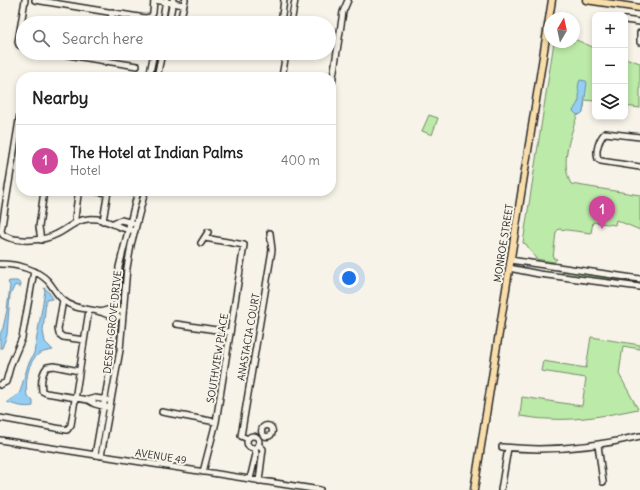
<!DOCTYPE html>
<meta charset="utf-8">
<style>
body{margin:0;font-family:Delius,sans-serif;background:#f2f2f2;color:#222}
.controls{position:absolute;right:12px;top:12px;display:grid;overflow:hidden;border-radius:8px;box-shadow:0 2px 6px #0003}
.controls button{width:36px;height:36px;display:grid;place-items:center;padding:0;border:0;border-bottom:1px solid #e0e0e0;background:#fff;color:#222;font:20px sans-serif}
.compass{position:absolute;left:544px;top:12px;width:36px;height:36px;border-radius:50%;background:#fff;box-shadow:0 2px 6px #0003;rotate:9deg}
.you{position:absolute;left:349px;top:278px;width:14px;height:14px;margin:-10px;border:3px solid #fff;border-radius:50%;background:#1a73e8;box-shadow:0 0 0 6px #1a73e833}
.badge{display:grid;place-items:center;width:26px;height:26px;border-radius:50%;background:#2b2b2b;color:#fff;font-size:13px;font-weight:700}
.pin{position:absolute;translate:-50% -33px;filter:drop-shadow(0 1px 2px #0008)}
.pin::after{content:'';position:absolute;top:21px;width:14px;height:12px;background:inherit;clip-path:polygon(0 0,100% 0,50% 100%)}
.list{margin:0;padding:0;list-style:none}
h2{display:flex;justify-content:space-between;align-items:center;height:52px;margin:0;padding:0 16px;font-size:17px}
h2 small{font-size:13px;font-weight:400;color:#767676}
.list li{display:grid;grid-template-columns:26px 1fr auto;gap:12px;align-items:center;box-sizing:border-box;height:72px;padding:0 16px;border-top:1px solid #e0e0e0}
.list b{display:block;font-size:15px;white-space:nowrap}
.list p{margin:0;font-size:13px;white-space:nowrap;color:#767676}
.list em{font-size:13px;font-style:normal;color:#767676}
.icon{flex:none;width:22px;height:22px;fill:none;stroke:currentColor;stroke-width:2;stroke-linecap:round;stroke-linejoin:round}
.map{position:relative;flex:none;width:640px;height:490px;overflow:hidden}
.search{position:absolute;background:#fff;box-shadow:0 2px 6px #0003;left:16px;top:16px;width:320px;height:44px;display:flex;align-items:center;gap:10px;box-sizing:border-box;padding:0 14px;border-radius:22px;color:#767676;font-size:15px}
.panel{position:absolute;background:#fff;box-shadow:0 2px 6px #0003;left:16px;top:72px;width:320px;height:124px;border-radius:16px}
.map>svg:first-child{display:block}
.green{fill:#bceaa8;stroke:#748a6a}
.water{fill:#95cef4;stroke:#6b8da4}
.lines{fill:none;stroke-linecap:round;stroke-linejoin:round}
.minor-casing{stroke:#2b2b2b;stroke-width:8}
.major-casing{stroke:#2b2b2b;stroke-width:9}
.minor{stroke:#f7f3e8;stroke-width:5}
.major{stroke:#f9deab;stroke-width:6}
.labels{text-anchor:middle;stroke-width:4;stroke-linejoin:round;paint-order:stroke}
.street-label{font-size:10px;fill:#2b2b2b;stroke:#f7f3e8}
</style>
<div class="map">
<svg width="640" height="490" viewBox="0 0 640 490">
<rect width="100%" height="100%" fill="#f7f3e8"/>
<filter id="ink" filterUnits="userSpaceOnUse"><feTurbulence type="fractalNoise" baseFrequency=".025" numOctaves="2"/><feDisplacementMap in="SourceGraphic" scale="8" xChannelSelector="R" yChannelSelector="G"/><feConvolveMatrix kernelMatrix="1 2 1 2 8 2 1 2 1" color-interpolation-filters="sRGB"/></filter>
<g filter="url(#ink)">
<!-- green -->
<path class="green" d="M574,39l21,9v53l-10,-1c-1,7 -1,13 -8,16 -7,22 -17,46 -6,68l69,11v35l-24,-10 -1,5 -22,-3 -2,11 -32,-4 -3,3 -3,26 4,1 -3,3 -18,-3 -10,-15 -3,-1 31,-201h20z
M625,58l15,5v45l-15,-2z
M429,115l9,3 -6,17 -10,-4z
M561,270l79,11v4l-78,-11z
M591,337l49,8v4l-17,-3 -4,28 19,35c-29,6 -60,12 -90,10 -10,0 -19,-2 -28,-3l2,-19 60,9 4,-28 -45,-7 2,-10 43,7z"/>
<!-- water -->
<path class="water" d="M580,80l6,1 1,2 -4,29 -2,2 -4,1 -4,-4c2,-4 5,-7 6,-11 1,-8 -3,-11 1,-20z
M10,281h7l4,3 -1,3 -5,-2 -5,10 -3,40 -5,13h-2v-14l3,-6 4,-18 3,-24 -2,-4z
M44,288l3,2 5,7v2l-6,1 -3,31 2,11 8,8c-4,1 -8,1 -12,3 -14,6 -16,31 -14,43l6,5v5c-8,2 -19,-1 -26,-4l10,-7 3,-3 8,-27 6,-12 11,-62z"/>
<g class="lines">
<!-- minor casing -->
<g class="minor-casing">
<path id="minor" d="M35,0l110,18 6,-1 2,-4 1,-13
M154,0l30,5
M185,0l-4,17 3,4 10,2
M625,20l15,2
M111,23l1,-11
M162,23l4,-23
M169,23l4,-23
M281,23l3,-23
M291,23l4,-23
M640,33v9
M23,47l-4,-2 -1,-3 7,-42
M56,53l81,13
M105,62l1,-9
M149,77l5,-24
M157,77l5,-24
M282,77l4,-24
M331,90l12,-78 5,-12
M21,108l-19,118 -1,5 2,4c14,8 41,6 54,-1 11,-5 18,-14 31,-15 13,-1 20,3 32,8 5,2 10,3 15,4
M640,137l-35,-4c-6,6 -10,18 -7,26l3,2 39,6
M94,191l14,2
M103,221l5,-30
M76,222l-1,-4 3,-23 2,-4
M113,223l8,-3 12,3
M41,240l-2,-13 5,-36
M201,243l7,-11
M510,260l130,19
M0,264c17,0 36,5 48,17 5,6 9,14 15,19 11,10 25,8 38,12 6,3 10,4 17,5
M509,268l30,6 101,13
M63,300l-5,29 1,5 4,3 21,3
M100,312l7,-2 12,1
M176,324l54,8
M79,371l-25,-5 -7,1c-5,6 -6,16 -5,24l4,2 42,7 7,4 11,3
M0,385l6,-3 5,-18 11,-26 12,-67
M88,400l7,-2 12,2
M162,412l54,10
M0,418l67,12 4,-5 18,-115
M261.5 431a5.5 5.5 0 1 1 11 0a5.5 5.5 0 1 1-11 0Z
M247 442a6 6 0 1 1 12 0a6 6 0 1 1-12 0Z
M248,439l-7,-3 31,-186 -2,-17
M0,440l320,50
M259,445l4,4 -4,32
M598,445l5,37
M502,447c47,5 93,0 138,-11
M95,455l18,-103 6,-85 19,-76
M101,456l19,-106 7,-82 4,-23 14,-54
M203,472l13,-50 28,-177 -39,-7
M250,479l6,-25 -1,-6
M501,490l7,-42"/>
</g>
<!-- major casing -->
<g class="major-casing">
<path id="major" d="M586,0l54,8
M474,490l78,-490"/>
</g>
<!-- minor -->
<use href="#minor" class="minor"/>
<!-- major -->
<use href="#major" class="major"/>
</g>
</g>
<g class="labels">
<!-- street labels -->
<g class="street-label">
<text transform="translate(503 243) rotate(-81)" y="4">MONROE STREET</text>
<text transform="translate(112 322) rotate(-84)" y="4">DESERT GROVE DRIVE</text>
<text transform="translate(248 337) rotate(-80)" y="4">ANASTACIA COURT</text>
<text transform="translate(217 358) rotate(-81)" y="4">SOUTHVIEW PLACE</text>
<text transform="translate(161 456) rotate(9)" y="4">AVENUE 49</text>
</g>
</g>
</svg>
<div class="controls">
<button>+</button>
<button>−</button>
<button><svg class="icon" aria-label="layers" viewBox="0 0 24 24"><path d="M12 4l9 5-9 5-9-5zM3 14l9 5 9-5"/></svg></button>
</div>
<svg class="compass" viewBox="-18 -18 36 36"><path d="M0-13l5 13h-10z" fill="#e53935"/><path d="M0 13l5-13h-10z" fill="#767676"/></svg>
<div class="you"></div>
<div class="pin badge" style="left:602px;top:229px;background:#d1479c">1</div>
<div class="search"><svg class="icon" aria-label="search" viewBox="0 0 24 24"><circle cx="10" cy="10" r="6"/><path d="M15 15l6 6"/></svg>Search here</div>
<section class="panel">
<h2>Nearby<small></small></h2>
<ul class="list">
<li><span class="badge" style="background:#d1479c">1</span><div><b>The Hotel at Indian Palms</b><p>Hotel</p></div><em>400 m</em></li>
</ul>
</section>
</div>
